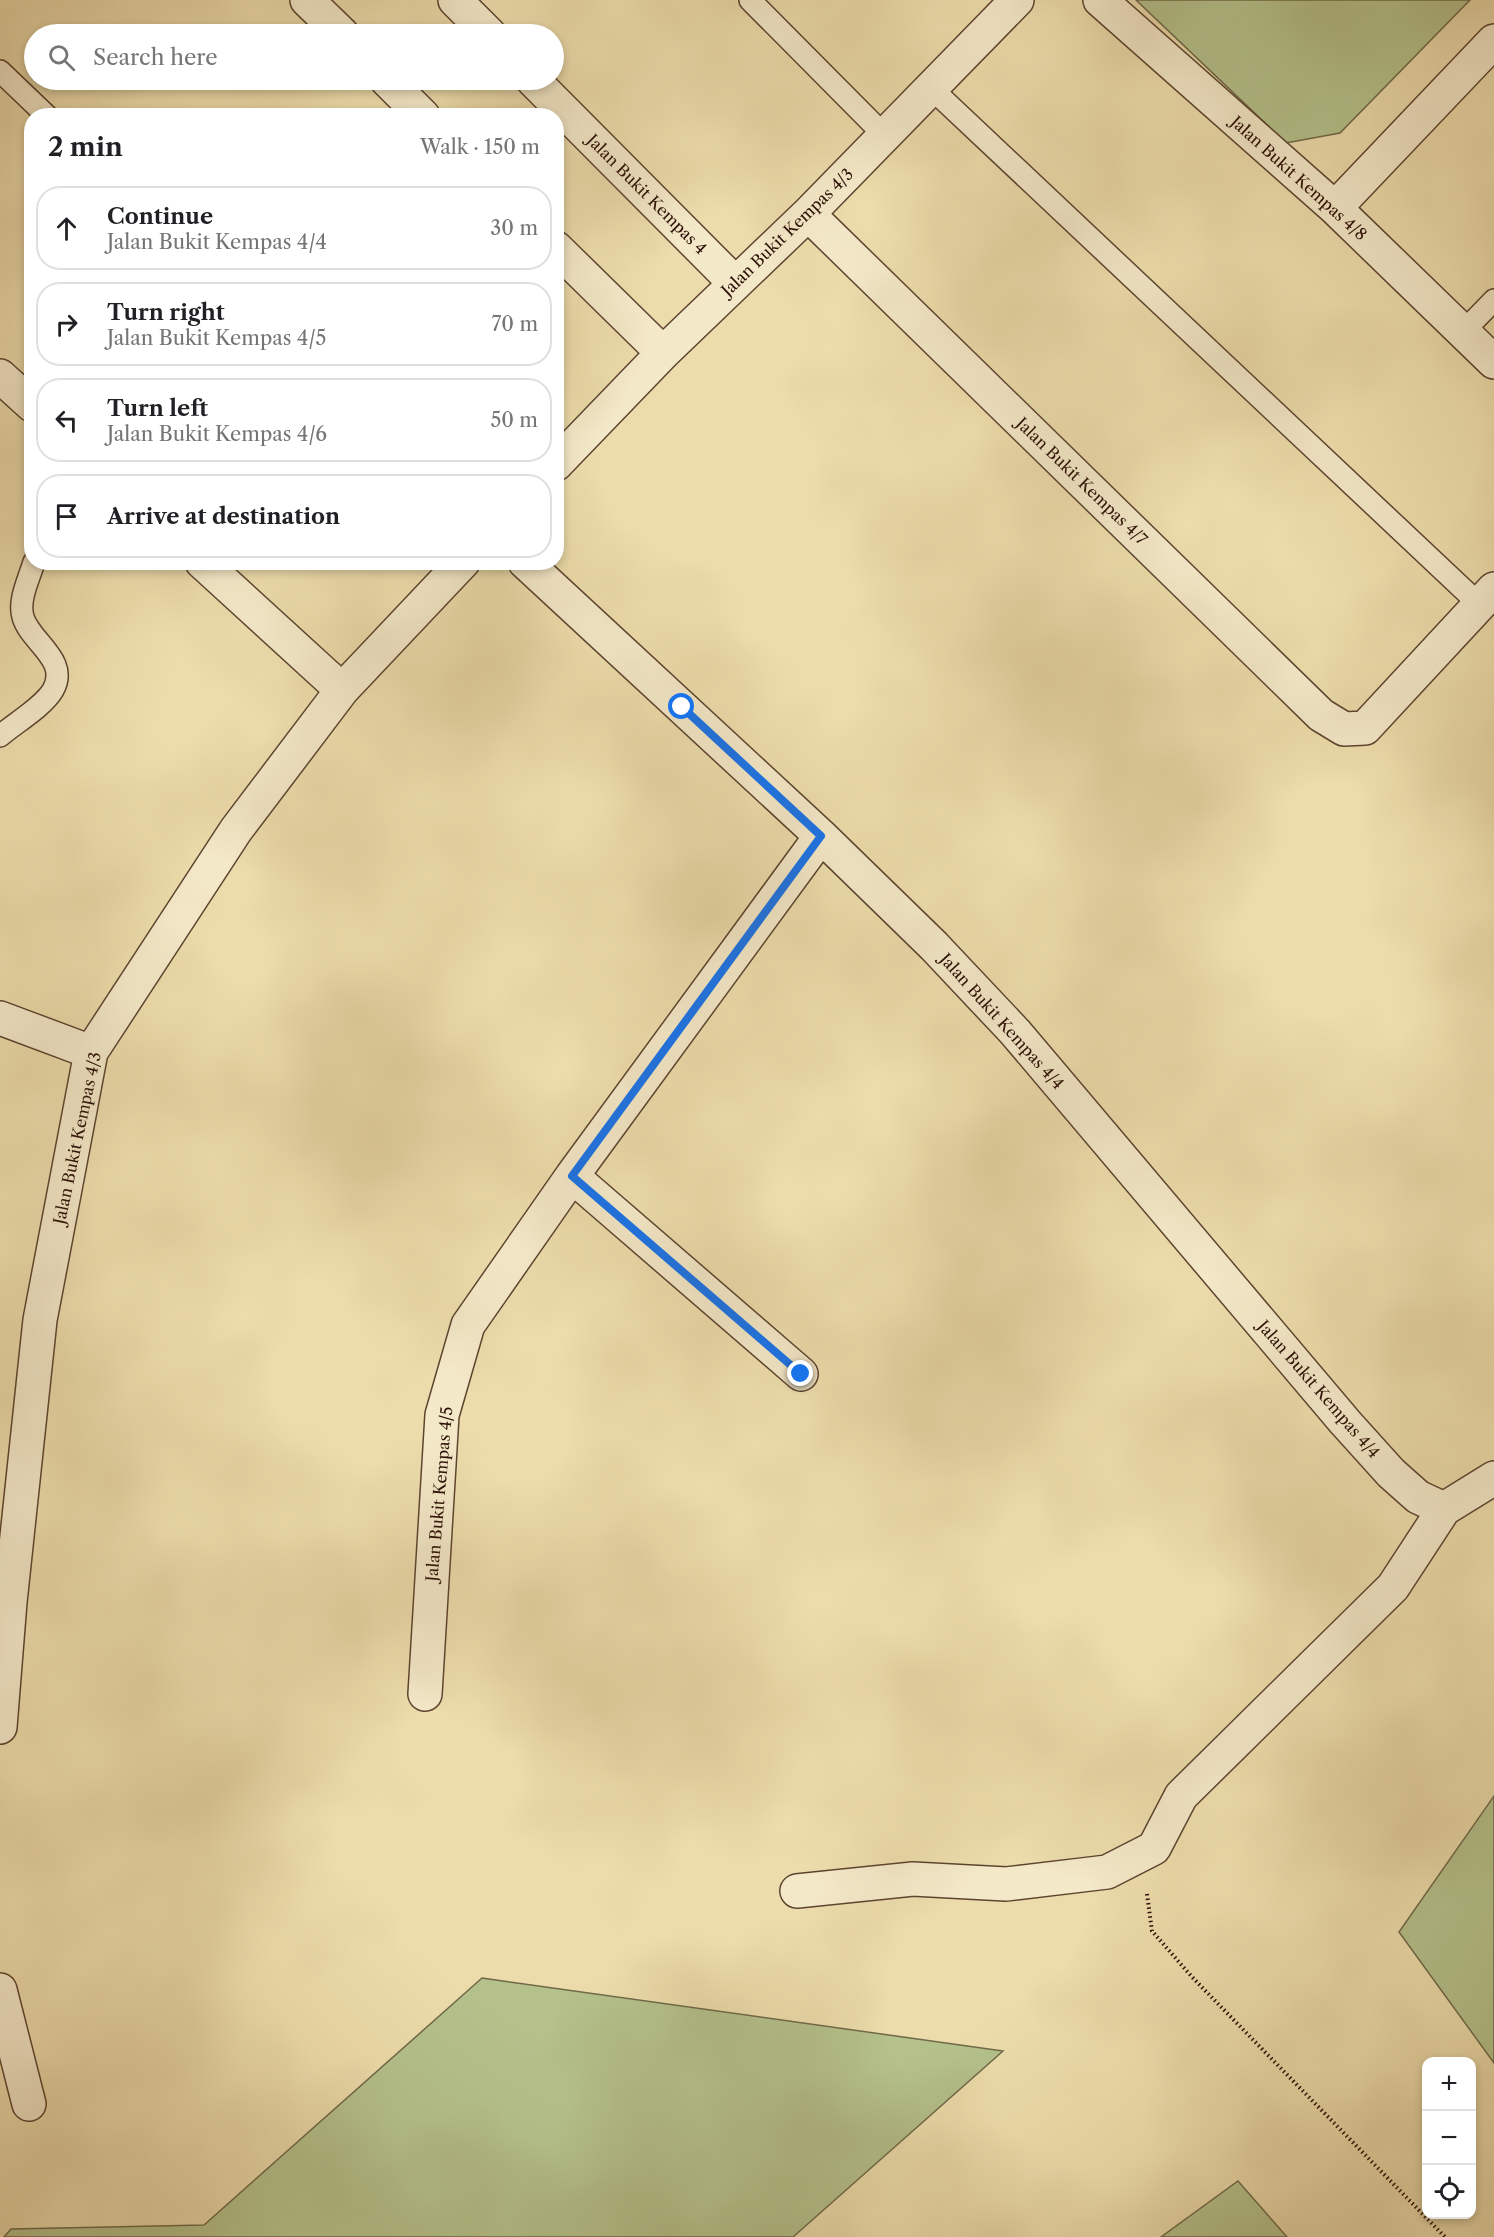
<!DOCTYPE html>
<meta charset="utf-8">
<style>
body{margin:0;font-family:"Libre Caslon Text",serif;background:#f6f6f6;color:#202124}
.controls{position:absolute;right:18px;bottom:18px;display:grid;overflow:hidden;border-radius:12px;box-shadow:0 3px 9px #0003}
.controls button{width:54px;height:54px;display:grid;place-items:center;padding:0;border:0;border-bottom:2px solid #e0e0e0;background:#fff;color:#202124;font:30px sans-serif}
.stop{position:absolute;width:18px;height:18px;margin:-14px;border:4px solid #1a73e8;border-radius:50%;background:#fff}
.stop.end{background:#1a73e8;border-color:#fff;box-shadow:0 2px 6px #0008}
.list{margin:0;padding:0;list-style:none}
h2{display:flex;justify-content:space-between;align-items:center;height:78px;margin:0;padding:0 24px;font-size:26px}
h2 small{font-size:20px;font-weight:400;color:#757577}
.list li{display:grid;grid-template-columns:39px 1fr auto;gap:18px;align-items:center;box-sizing:border-box;height:84px;margin:0 12px 12px;padding:0 12px;border:2px solid #e0e0e0;border-radius:24px}
.list b{display:block;font-size:22px;white-space:nowrap}
.list p{margin:0;font-size:20px;white-space:nowrap;color:#757577}
.list em{font-size:20px;font-style:normal;color:#757577}
.icon{flex:none;width:33px;height:33px;fill:none;stroke:currentColor;stroke-width:2;stroke-linecap:round;stroke-linejoin:round}
.map{position:relative;flex:none;width:1494px;height:2237px;overflow:hidden}
.search{position:absolute;background:#fff;box-shadow:0 3px 9px #0003;left:24px;top:24px;width:540px;height:66px;display:flex;align-items:center;gap:15px;box-sizing:border-box;padding:0 21px;border-radius:33px;color:#757577;font-size:22px}
.panel{position:absolute;background:#fff;box-shadow:0 3px 9px #0003;left:24px;top:108px;width:540px;height:462px;border-radius:24px}
.map>svg:first-child{display:block}
.green{fill:#b4c18b;stroke:#706949;stroke-width:1.5}
.lines{fill:none;stroke-linecap:round;stroke-linejoin:round}
.lane-casing{stroke:#5d4430;stroke-width:24}
.street-casing{stroke:#5d4430;stroke-width:36}
.path{stroke:#2d1107;stroke-width:4;stroke-dasharray:1.5 3;stroke-linecap:butt}
.lane{stroke:#f3e8c8;stroke-width:21}
.street{stroke:#f3e8c8;stroke-width:33}
.route{stroke:#1a73e8;stroke-width:8}
.labels{text-anchor:middle;stroke-width:4.5;stroke-linejoin:round;paint-order:stroke}
.street-label{font-size:16px;fill:#2d1107;stroke:#f3e8c8}
</style>
<div class="map">
<svg width="1494" height="2237" viewBox="0 0 1494 2237">
<rect width="100%" height="100%" fill="#ecdcab"/>
<filter id="stains"><feTurbulence type="fractalNoise" baseFrequency=".00333" numOctaves="4"/><feColorMatrix values="0 0 0 0 .2 0 0 0 0 .09 0 0 0 0 .02 0 0 0 .5 -.17"/></filter>
<radialGradient id="worn" r=".72"><stop offset=".6" stop-color="#630" stop-opacity="0"/><stop offset="1" stop-color="#630" stop-opacity=".3"/></radialGradient>
<!-- green -->
<path class="green" d="M1136,0h334l-130,133 -54,10z
M1494,1796v267l-95,-131z
M482,1978l521,73 -210,186h-789l7,-8 193,-4z
M1238,2181l49,56h-126z"/>
<g class="lines">
<!-- lane casing -->
<g class="lane-casing">
<path id="lane" d="M750,0l135,136
M0,71l47,45
M931,88l549,517
M1462,333l32,-33
M0,736c15,-13 43,-29 53,-46 17,-30 -23,-48 -30,-73 -5,-17 6,-38 11,-55"/>
</g>
<!-- street casing -->
<g class="street-casing">
<path id="street" d="M307,0l35,34
M455,0l34,34
M1100,0l235,208 159,154
M387,80l36,36
M533,80l202,203
M1335,208l159,-167
M808,214l513,501 23,14 21,-1 129,-139
M556,248l107,105
M0,376l32,29
M556,464l107,-111 145,-139 209,-214
M202,562l140,128
M525,562l296,274 113,110 81,86 330,390 46,51 27,24 26,12
M0,1018l91,34
M572,1176l229,198
M425,1694l17,-279 26,-90 104,-149 249,-340
M0,1727l10,-125 30,-282 51,-268 145,-222 106,-140 121,-128
M797,1891l116,-12 93,5 101,-12 47,-24 27,-52 212,-209 51,-78 50,-31
M0,1990l29,114"/>
</g>
<!-- path -->
<path class="path" d="M1147,1894l5,37 40,46 253,260"/>
<!-- lane -->
<use href="#lane" class="lane"/>
<!-- street -->
<use href="#street" class="street"/>
</g>
<g class="lines">
<!-- route -->
<path class="route" d="M682,707l139,129 -249,340 229,198"/>
</g>
<g class="labels">
<!-- street labels -->
<g class="street-label">
<text transform="translate(1299 178) rotate(42)" y="6">Jalan Bukit Kempas 4/8</text>
<text transform="translate(647 194) rotate(45)" y="6">Jalan Bukit Kempas 4</text>
<text transform="translate(787 232) rotate(-44)" y="6">Jalan Bukit Kempas 4/3</text>
<text transform="translate(1082 481) rotate(44)" y="6">Jalan Bukit Kempas 4/7</text>
<text transform="translate(1002 1021) rotate(48)" y="6">Jalan Bukit Kempas 4/4</text>
<text transform="translate(77 1138) rotate(-78)" y="6">Jalan Bukit Kempas 4/3</text>
<text transform="translate(1319 1389) rotate(49)" y="6">Jalan Bukit Kempas 4/4</text>
<text transform="translate(439 1494) rotate(-85)" y="6">Jalan Bukit Kempas 4/5</text>
</g>
</g>
<rect width="100%" height="100%" filter="url(#stains)"/>
<rect width="100%" height="100%" fill="url(#worn)"/>
</svg>
<div class="controls">
<button>+</button>
<button>−</button>
<button><svg class="icon" aria-label="locate" viewBox="0 0 24 24"><circle cx="12" cy="12" r="6"/><path d="M12 2v4M12 18v4M2 12h4M18 12h4"/></svg></button>
</div>
<div class="stop" style="left:682px;top:707px"></div>
<div class="stop end" style="left:801px;top:1374px"></div>
<div class="search"><svg class="icon" aria-label="search" viewBox="0 0 24 24"><circle cx="10" cy="10" r="6"/><path d="M15 15l6 6"/></svg>Search here</div>
<section class="panel">
<h2>2 min<small>Walk · 150 m</small></h2>
<ul class="list">
<li><svg class="icon" aria-label="ahead" viewBox="0 0 24 24"><path d="M12 20V5M6 11l6-6 6 6"/></svg><div><b>Continue</b><p>Jalan Bukit Kempas 4/4</p></div><em>30 m</em></li>
<li><svg class="icon" aria-label="right" viewBox="0 0 24 24"><path d="M7 20v-9h11M14 6l5 5-5 5"/></svg><div><b>Turn right</b><p>Jalan Bukit Kempas 4/5</p></div><em>70 m</em></li>
<li><svg class="icon" aria-label="left" viewBox="0 0 24 24"><path d="M17 20v-9H6M10 6l-5 5 5 5"/></svg><div><b>Turn left</b><p>Jalan Bukit Kempas 4/6</p></div><em>50 m</em></li>
<li><svg class="icon" aria-label="arrive" viewBox="0 0 24 24"><path d="M6 21V4h12l-3 4 3 4H6"/></svg><div><b>Arrive at destination</b></div></li>
</ul>
</section>
</div>
